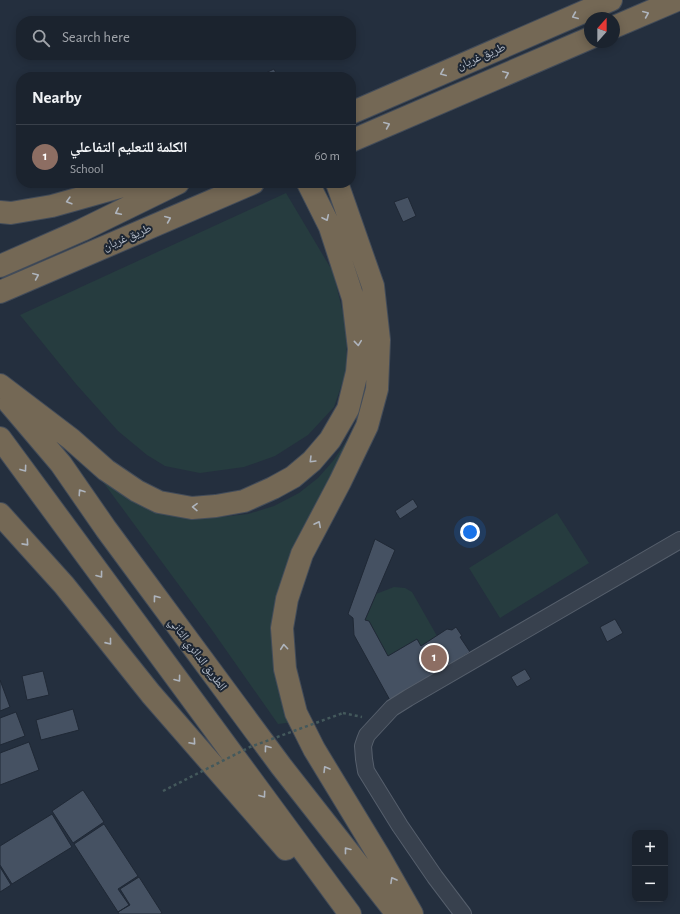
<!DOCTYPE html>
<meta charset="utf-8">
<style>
body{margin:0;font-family:"Alegreya Sans","Noto Naskh Arabic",sans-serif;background:#282f3a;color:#f1f3f6}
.controls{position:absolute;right:12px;bottom:12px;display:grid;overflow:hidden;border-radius:8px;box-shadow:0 2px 10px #0003}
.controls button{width:36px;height:36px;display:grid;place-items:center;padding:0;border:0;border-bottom:1px solid #39404a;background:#1b232e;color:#f1f3f6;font:20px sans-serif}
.compass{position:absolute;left:584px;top:12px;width:36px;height:36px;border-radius:50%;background:#1b232e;box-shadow:0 2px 10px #0003;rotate:21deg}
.you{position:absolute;left:470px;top:532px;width:14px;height:14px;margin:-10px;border:3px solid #fff;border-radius:50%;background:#1a73e8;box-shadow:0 0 0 6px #1a73e833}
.badge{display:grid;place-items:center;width:26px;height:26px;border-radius:50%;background:#8c9099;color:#fff;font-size:13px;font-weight:700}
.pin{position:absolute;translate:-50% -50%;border:2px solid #fff;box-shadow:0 1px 4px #0006}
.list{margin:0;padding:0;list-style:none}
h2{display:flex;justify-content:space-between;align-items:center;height:52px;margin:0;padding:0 16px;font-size:17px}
h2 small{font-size:13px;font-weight:400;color:#a0a4aa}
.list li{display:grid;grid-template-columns:26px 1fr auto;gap:12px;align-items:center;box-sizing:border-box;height:64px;padding:0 16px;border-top:1px solid #39404a}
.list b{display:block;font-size:15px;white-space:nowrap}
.list p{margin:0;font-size:13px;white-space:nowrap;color:#a0a4aa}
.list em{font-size:13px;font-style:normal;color:#a0a4aa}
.icon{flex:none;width:22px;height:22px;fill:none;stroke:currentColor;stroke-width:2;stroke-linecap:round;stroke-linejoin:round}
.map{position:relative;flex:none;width:680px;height:914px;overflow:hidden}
.search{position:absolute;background:#1b232e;box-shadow:0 2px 10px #0003;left:16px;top:16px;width:340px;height:44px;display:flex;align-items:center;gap:10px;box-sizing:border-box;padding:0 14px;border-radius:16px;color:#a0a4aa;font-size:15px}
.panel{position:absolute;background:#1b232e;box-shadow:0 2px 10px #0003;left:16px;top:72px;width:340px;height:116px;border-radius:16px}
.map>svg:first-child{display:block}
.green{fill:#263c3f}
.building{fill:#455162;stroke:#1f2835}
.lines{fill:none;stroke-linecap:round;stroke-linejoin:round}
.street-casing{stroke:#565f6c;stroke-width:18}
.highway-casing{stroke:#434c59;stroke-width:24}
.path{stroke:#44595c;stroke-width:2.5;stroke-dasharray:3 3;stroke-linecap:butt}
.street{stroke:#38414e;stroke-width:16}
.highway{stroke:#746855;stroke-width:22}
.path-bridge{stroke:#44595c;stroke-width:2.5;stroke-dasharray:3 3;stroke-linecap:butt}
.oneway{stroke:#aeb4bd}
.labels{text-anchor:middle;stroke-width:4;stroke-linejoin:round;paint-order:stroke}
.street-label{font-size:12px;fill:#b4bcc9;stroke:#1d2633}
</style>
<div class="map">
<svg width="680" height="914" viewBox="0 0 680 914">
<rect width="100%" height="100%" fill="#242f3e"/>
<!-- green -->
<path class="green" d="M286,193l47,79 14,57 -1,43 -12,35 -26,28 -33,21 -31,11 -44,6 -35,-7 -18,-11 -29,-24 -42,-47 -56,-69z
M352,433l-75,170 16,119 -15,2 -66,-94 -123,-167 106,53 26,1 27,-3 26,-8 25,-13 19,-15 15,-17z
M557,513l32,50 -89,55 -31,-50z
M394,587l11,1 7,4 25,44 -16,10 -4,-7 -29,17 -19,-35 -4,-1 11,-26z"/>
<!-- building -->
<path class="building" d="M274,69l4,8h-21z
M408,197l8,19 -13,6 -9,-20z
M413,499l5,8 -18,12 -5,-8z
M375,539l20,11 -30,70 4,1 19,35 29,-17 4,7 26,-17 5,1 4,-3 6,9 -2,1 10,15 -79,50 -37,-67 -1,-17 -5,-4z
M615,619l8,14 -16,9 -7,-15z
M525,669l6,10 -14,8 -6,-10z
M43,671l6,24 -22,5 -5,-24z
M0,680l10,27 -10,4z
M73,709l6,21 -38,10 -5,-20z
M16,712l9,24 -25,9v-27z
M29,742l10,28 -39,15v-32z
M83,790l21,32 -31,21 -21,-32z
M52,814l20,33 -60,37 -12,-19v-19z
M104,824l34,52 -20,13 11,16 -11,7 -44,-68z
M0,867l11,18 -11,7z
M139,877l23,36 -2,1h-41l-1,-2 12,-7 -10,-16z"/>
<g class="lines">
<!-- street casing -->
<g class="street-casing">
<path id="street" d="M463,914l-28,-37 -35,-51 -34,-55 -2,-12 -1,-13 2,-6 2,-5 25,-27 16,-10 272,-158"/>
</g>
<!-- highway casing -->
<g class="highway-casing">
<path id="highway" d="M614,27l63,-27
M351,113l260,-113
M351,141l239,-103
M337,183l36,103 6,54 -2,49 -10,37 -27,56 -38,72 -15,45 -5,29 3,41 11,44 18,36 65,107 33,58
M0,212l11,1 41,-7 82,-23
M0,266l82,-36 96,-47
M0,292l253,-109
M0,385l71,54 35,31 31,21 22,11 33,6 24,-2 28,-5 29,-13 20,-11 19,-16 18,-21 18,-31 9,-37 2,-23 -6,-51 -23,-71 -22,-44
M10,404l51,60 45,65 175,237 116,148
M0,438l350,476
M0,514l64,71 87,109 135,155"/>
</g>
<!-- path -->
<path class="path" d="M343,713l19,4"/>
<!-- street -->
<use href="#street" class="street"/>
<!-- highway -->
<use href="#highway" class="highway"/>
<!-- path-bridge -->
<path class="path-bridge" d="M163,791l87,-44 93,-34"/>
</g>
<!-- one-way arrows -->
<defs><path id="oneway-chevron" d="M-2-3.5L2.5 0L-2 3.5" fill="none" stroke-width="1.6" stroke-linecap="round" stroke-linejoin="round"/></defs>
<g class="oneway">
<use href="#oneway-chevron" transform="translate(646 14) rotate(-23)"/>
<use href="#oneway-chevron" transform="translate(575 16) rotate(157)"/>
<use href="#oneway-chevron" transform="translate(443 73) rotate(157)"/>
<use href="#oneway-chevron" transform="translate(506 74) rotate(-23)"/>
<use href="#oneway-chevron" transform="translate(387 125) rotate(-23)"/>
<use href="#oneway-chevron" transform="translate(69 201) rotate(164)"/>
<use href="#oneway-chevron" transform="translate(118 212) rotate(154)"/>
<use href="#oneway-chevron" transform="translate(326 218) rotate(65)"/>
<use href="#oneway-chevron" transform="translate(168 219) rotate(-23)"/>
<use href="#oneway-chevron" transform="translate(36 276) rotate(-23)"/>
<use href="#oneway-chevron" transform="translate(358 343) rotate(84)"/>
<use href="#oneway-chevron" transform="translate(312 460) rotate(135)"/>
<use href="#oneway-chevron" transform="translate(24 469) rotate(54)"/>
<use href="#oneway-chevron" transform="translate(81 492) rotate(-124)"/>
<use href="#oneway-chevron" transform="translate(195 507) rotate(-179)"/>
<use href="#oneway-chevron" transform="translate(318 524) rotate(-63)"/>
<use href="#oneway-chevron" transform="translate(26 543) rotate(48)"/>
<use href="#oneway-chevron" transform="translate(100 575) rotate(53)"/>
<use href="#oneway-chevron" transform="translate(156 598) rotate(-127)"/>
<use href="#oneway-chevron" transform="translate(109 642) rotate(51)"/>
<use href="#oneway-chevron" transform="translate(284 647) rotate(-95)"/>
<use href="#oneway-chevron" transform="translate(178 679) rotate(53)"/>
<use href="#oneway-chevron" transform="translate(193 742) rotate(49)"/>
<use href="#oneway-chevron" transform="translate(267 748) rotate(-127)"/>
<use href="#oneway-chevron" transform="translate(326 769) rotate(-121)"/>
<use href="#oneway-chevron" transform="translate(263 795) rotate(54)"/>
<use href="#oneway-chevron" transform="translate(347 850) rotate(-128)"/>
<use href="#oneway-chevron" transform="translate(393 880) rotate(-119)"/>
</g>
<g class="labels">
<!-- street labels -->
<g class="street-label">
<text transform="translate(481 56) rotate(-23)" y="4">طريق غريان</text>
<text transform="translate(127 237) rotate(-23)" y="4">طريق غريان</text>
<text transform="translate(198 654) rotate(53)" y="4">الطريق الدائري الثاني</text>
</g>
</g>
</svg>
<div class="controls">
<button>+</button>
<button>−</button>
</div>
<svg class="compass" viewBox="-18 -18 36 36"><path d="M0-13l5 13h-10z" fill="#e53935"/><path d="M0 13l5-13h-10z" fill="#a0a4aa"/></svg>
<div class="you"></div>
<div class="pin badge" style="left:434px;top:658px;background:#8d6e63">1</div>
<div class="search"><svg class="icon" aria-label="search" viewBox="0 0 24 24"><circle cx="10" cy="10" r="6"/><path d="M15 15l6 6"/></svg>Search here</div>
<section class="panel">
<h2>Nearby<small></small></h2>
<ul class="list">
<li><span class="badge" style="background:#8d6e63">1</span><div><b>الكلمة للتعليم التفاعلي</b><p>School</p></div><em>60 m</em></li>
</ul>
</section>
</div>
